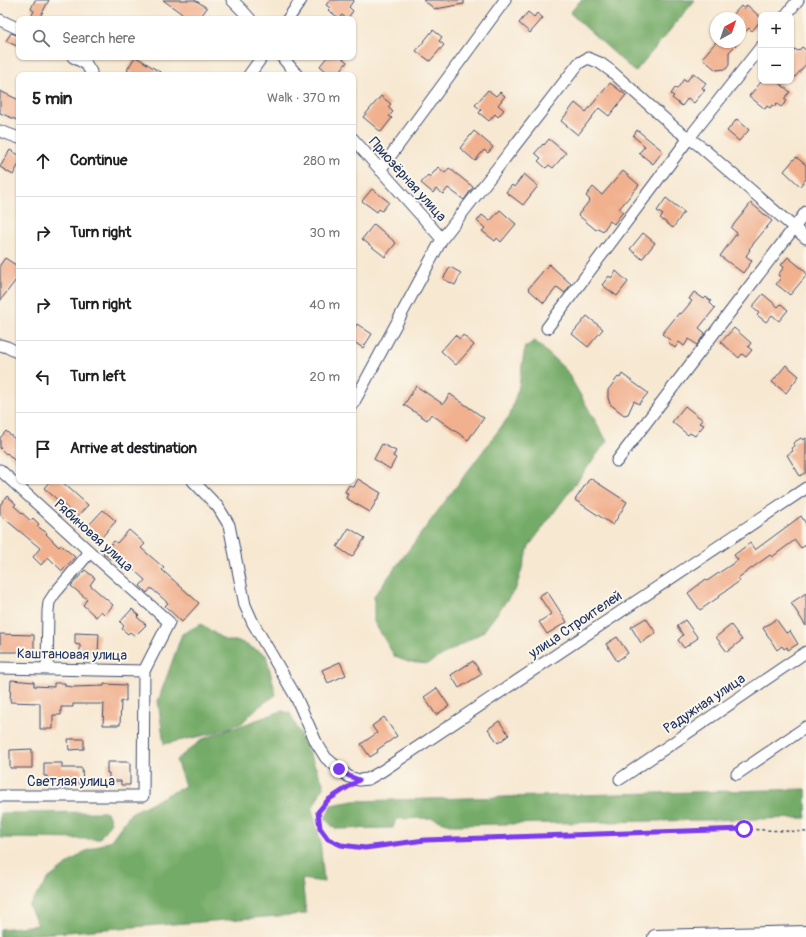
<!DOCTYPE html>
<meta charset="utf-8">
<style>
body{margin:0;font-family:Pangolin,sans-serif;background:#f6f6f6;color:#202124}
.controls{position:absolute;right:12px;top:12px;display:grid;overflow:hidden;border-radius:8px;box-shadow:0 1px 3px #0004}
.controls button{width:36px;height:36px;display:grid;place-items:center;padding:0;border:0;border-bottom:1px solid #e0e0e0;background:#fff;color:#202124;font:20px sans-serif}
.compass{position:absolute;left:710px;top:12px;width:36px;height:36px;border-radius:50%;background:#fff;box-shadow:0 1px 3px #0004;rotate:40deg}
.stop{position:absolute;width:12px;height:12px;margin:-9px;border:3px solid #7c3aed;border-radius:50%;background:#fff}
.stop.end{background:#7c3aed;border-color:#fff;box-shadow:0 1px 4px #0008}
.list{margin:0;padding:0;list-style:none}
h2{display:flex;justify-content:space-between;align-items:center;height:52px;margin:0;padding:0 16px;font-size:17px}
h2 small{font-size:13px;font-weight:400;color:#757577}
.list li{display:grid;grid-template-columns:26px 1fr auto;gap:12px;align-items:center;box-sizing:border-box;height:72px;padding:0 16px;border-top:1px solid #e0e0e0}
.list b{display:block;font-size:15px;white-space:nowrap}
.list em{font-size:13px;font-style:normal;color:#757577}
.icon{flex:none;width:22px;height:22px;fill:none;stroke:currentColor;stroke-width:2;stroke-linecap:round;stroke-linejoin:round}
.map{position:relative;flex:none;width:806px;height:937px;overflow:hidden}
.search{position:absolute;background:#fff;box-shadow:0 1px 3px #0004;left:16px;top:16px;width:340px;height:44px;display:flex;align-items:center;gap:10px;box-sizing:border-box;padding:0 14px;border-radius:8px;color:#757577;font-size:15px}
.panel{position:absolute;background:#fff;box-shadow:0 1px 3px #0004;left:16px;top:72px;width:340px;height:412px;border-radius:8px}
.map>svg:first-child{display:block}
.forest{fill:#74ab68;stroke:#486d63}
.building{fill:#f1b08e}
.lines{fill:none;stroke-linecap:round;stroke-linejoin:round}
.minor-casing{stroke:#3c4b6f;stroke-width:13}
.major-casing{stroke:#3c4b6f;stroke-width:16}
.path{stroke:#3c4b6f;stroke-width:1.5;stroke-dasharray:3 3;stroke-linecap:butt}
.minor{stroke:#fff;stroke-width:11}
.major{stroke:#fff;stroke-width:14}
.route{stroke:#7c3aed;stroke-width:5}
.labels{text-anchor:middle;stroke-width:4;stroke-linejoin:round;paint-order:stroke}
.street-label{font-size:14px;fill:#1b2f5e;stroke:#fbf7ec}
</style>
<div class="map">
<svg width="806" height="937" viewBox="0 0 806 937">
<rect width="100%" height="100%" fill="#fbf7ec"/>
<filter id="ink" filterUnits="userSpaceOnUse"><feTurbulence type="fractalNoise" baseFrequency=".025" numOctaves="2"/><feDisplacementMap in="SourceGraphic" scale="8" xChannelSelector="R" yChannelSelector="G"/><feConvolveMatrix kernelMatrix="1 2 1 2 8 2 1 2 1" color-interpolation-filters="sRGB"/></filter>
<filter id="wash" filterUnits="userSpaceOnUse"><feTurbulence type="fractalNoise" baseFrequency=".012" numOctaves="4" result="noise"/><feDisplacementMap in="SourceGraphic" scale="16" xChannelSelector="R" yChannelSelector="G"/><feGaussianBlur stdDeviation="0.9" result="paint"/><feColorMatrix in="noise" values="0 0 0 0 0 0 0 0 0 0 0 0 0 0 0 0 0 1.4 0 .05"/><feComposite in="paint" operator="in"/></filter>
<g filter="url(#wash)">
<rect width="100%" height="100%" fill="#f7e8d1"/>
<!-- forest -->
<path class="forest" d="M581,0h114l-60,72 -65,-59z
M535,341l31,29 41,71 -78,105 -13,42 -33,44 -56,32 -19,-2 -13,-5 -21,-35v-26l136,-181 9,-30 6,-38z
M201,624l25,17h13l27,14 10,40 -18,12 -16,16 -27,10 -51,11 -6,-43 24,-67z
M282,711l8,2 34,72 -12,24 8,31 4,42 -22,-3 4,35 -306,23v-8l38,-4 -9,-19 19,-27 34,-26 29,-13 20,-27 54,-27 -9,-26 27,-21z
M806,789v29l-353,7 -21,-7 -36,1 -3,9 -58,1 -10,-10 6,-14 23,-4z
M107,812l4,10 -12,17 -99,-1v-25z"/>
<g id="blocks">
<!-- building -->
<path class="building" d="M35,0h14l-10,19h-9l4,-8 -3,-2z
M163,0h32l12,8 -8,11h-10z
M330,0h24l-5,7 4,4 -6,8 -5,-4 -3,3 -11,-8 2,-2 -4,-3z
M423,0h41v4l-29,5z
M747,5l14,13v2l-9,11 -3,-3 -4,4 -5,-4v-10h-10l11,-12 3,3z
M528,12l6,5 3,-4 6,5 -13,15 -11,-10z
M433,30l9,7 -3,4 5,4 -14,16 -14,-10z
M11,33l8,3v11l-13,-6z
M716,42h23l-10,10v13l-3,4 -10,1 -14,-12z
M802,47l4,3v14l-15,18v-28l4,-5 3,2z
M135,57h1l29,18h-31l-7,-5z
M327,57h14l6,5 -10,13h-6l-11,-9z
M693,73l13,10 -4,5 3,2 -11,13 -6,-5 -6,8 -10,-8 2,-2 -3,-2 4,-6 2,1 7,-10 3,2z
M762,81h15l13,11 -6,7 3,2 -6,6 -4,-3 -3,3 -2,-2 -2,3 -3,-2 -2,3 -16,-13z
M610,83l16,12 -17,21 -10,-8 -21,27 -17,-14 14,-18 11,9z
M488,90l8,6 4,-4 5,4 -7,9 6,5 -6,7 -3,-3 -6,7 -10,-8 2,-3 -6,-5z
M0,91l19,9v21l-19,-8z
M381,96l10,8 -3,3 5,5 -4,4 3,2 -11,14 -18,-15z
M737,119l12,11 -10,11 -12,-10z
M637,130l26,21 -10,13 -14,-11 6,-7 -12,-10z
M474,131l19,16 -5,6 -4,-3 -9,11 -15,-13z
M549,139l17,14 -13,15 -4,-3 -3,3 -8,-7 3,-3 -6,-5 8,-9 1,1z
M10,150l9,5v9l-6,11 -13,-8z
M796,157l10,8v14l-6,7 -16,-15z
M438,167l7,6 4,-5 24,19 -9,13 -16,-12 -5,6 -7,-5 -3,4 -12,-10 7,-8 2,2z
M623,171l16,14 -20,24 4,3 -9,12 -4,-3 -7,10 -5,-3 -2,2 -18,-15 12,-15 -4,-4 7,-9 9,8z
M524,174l14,12 -15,19 -17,-13 6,-7 2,2z
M372,189l17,13 -7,9 -3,-2 -2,3 -15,-11z
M666,198l18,14 -11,16 -13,-10 3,-3 -6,-4z
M751,203l21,18 -23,28 1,1 -4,6 6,5 -9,12 -23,-17 17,-23 -6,-5z
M500,210l16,14 -15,18 -4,-4 -2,3 -13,-10 3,-3 -8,-7 5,-6 8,6z
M374,224l22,19 -11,14 -23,-18z
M643,233l12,10 -13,16 -12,-10z
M788,257l18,15v4l-16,19 -14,-11 5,-6 -3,-3 6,-8 -3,-2z
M5,258l14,9v9l-19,25v-36z
M549,264l22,20 -6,9 -8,-6 -13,16 -16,-14z
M450,267l11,6 -6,12 -12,-6z
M616,271l12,11 -11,14 -15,-11 7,-9 2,2z
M694,292l10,7 2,-2 5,4 -1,2 5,5 -16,20 6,5 -8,12 -8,-6 -5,7 -5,-4 -4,6 -7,-6 2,-2 -8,-6 17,-21 2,1 11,-13 -3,-2z
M763,294l15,13 3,-3 7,6 -9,11 -7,-6 -6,7 -9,-7 2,-2 -7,-6z
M587,316l16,13 -15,18 -16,-13z
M357,324l15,10 -9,14 -10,-7v-11z
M734,328l17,15 -3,4 4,3 -6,7 -4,-3 -3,4 -18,-16z
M455,335l5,4 3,-4 11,10 -18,20 -15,-14z
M786,365l13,11 -13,17 -14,-11z
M622,374l26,19 -9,11 -5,-3 -6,13 -4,1 -14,-11 -2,-6v-8l10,-13 2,1z
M416,386l27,18 7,-10 34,24 -16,22 -37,-26 -4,6 -23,-15z
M685,406l18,14 -3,3 4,2 -9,11 -5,-3 -2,2 -16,-13z
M6,431l13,12v22l-12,-12 -1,1 -6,-6v-10z
M801,438l2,2 3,-2v34l-6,4 -13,-21 6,-4 -2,-3 4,-2 -2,-3z
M382,444l14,7 -3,5 3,2 -6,11 -16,-10z
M590,478l37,24 -14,23 -38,-25z
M358,479l23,14 -11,19 -24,-14 2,-4 -3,-2 4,-7 5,2z
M50,481h11l27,24 -11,12 -33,-29z
M7,496l9,8 -2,2 17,15 2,-3 6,6 -2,2 10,7 -1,1 13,13 2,-2 14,12 -13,14 -14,-14 -7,8 -8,-8 7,-9 -40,-33v-10z
M103,510l13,11 -15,17 -13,-12z
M801,516l5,8v21l-5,3 -6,-8 -23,17 -2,-2 -32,23 2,3 -22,15 1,1 -19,13 -12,-17 18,-14 1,2 31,-21 -4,-5 16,-12 5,7z
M349,528l16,10 -13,19 -15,-10z
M129,530l16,14 -4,4 23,20 -2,2 37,33 -17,19 -17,-16 3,-3 -17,-15 -4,5 -7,-7 5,-6 -18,-16 -1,1 -4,-4 -2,3 -8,-7 -2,2 -7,-6 11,-12 3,2z
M85,570l10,8 -5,7 23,20 -8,10 -4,-4 -5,6 -13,-12 4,-6 -16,-13z
M547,591l20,31 -20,12 -8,-12 12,-8 -12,-18z
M806,593v33l-15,-23z
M132,609l7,6 -2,2 9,8 -11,11 -5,-4 -2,2 -6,-5 2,-3 -4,-4z
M646,618l10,15 -15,10 -10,-16z
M776,619l10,14 4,-2 8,13 -10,6 -1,-3 -3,2 -2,-3 -5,4 -14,-22z
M685,620l13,18 -14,10 -6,-8 5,-5 -6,-9z
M731,625l11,15 -15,12 -11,-15z
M75,633l24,1 -1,20 -18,-1v-8l-5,-1z
M0,634l34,1v17h-34z
M617,637l11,16 -11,8 -11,-17z
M473,661l9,13 -23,14 -8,-13z
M340,662l6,13 -18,8 -6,-13z
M11,680l23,2v4l20,1v-4h11v3l8,1 31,-1v-2l22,1v16h-5l-1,24h-17l1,-21h-31v3h-12v8h-8v14h-13v-26l-30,-1z
M437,688l12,18 -13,9 -12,-18z
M384,717l13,19 -20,14 1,2 -8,5 -9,-13 16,-11 -5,-7z
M499,721l10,14 -11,8 -10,-14z
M68,739h16v10l-15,1z
M32,749v19h-22v-18z
M107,762h23v23h-9v-4h-12v-8h-2z
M44,763h18v5h20l1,15h-16v-2l-20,-1v-4h-3z"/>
</g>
</g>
<g filter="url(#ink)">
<use href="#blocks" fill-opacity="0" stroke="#3c4b6f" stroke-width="1"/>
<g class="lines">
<!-- minor casing -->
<g class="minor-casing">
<path id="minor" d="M232,0l10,10 8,9
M786,15l12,-15
M288,19l13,-19
M0,20l19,9
M73,57l13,7 5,8 -1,3
M282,57l15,18
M249,75l13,-18
M0,131l19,7
M353,139l89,100
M380,170l125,-170
M547,328l142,-190 72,-91
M0,345l7,2 12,6
M353,404l89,-165 137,-176 9,-5 12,5 11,8 65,58 24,17 106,92
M617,461l189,-249
M0,470l90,82 79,70 -25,49 -1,125h-143
M193,481l25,26 11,18 16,80 8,18 43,74 20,45 10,16 23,19 10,3 9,-1 14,-8 424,-283
M0,668l144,3
M47,669l1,-58 1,-9 6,-9 35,-41
M737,774l69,-47
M620,779l186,-127"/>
</g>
<!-- major casing -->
<g class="major-casing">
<path id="major" d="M655,937l151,-4"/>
</g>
<!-- path -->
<path class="path" d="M347,787l-19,13 -10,12 2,16 8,11 13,6 24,3 60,-8 319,-11 62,3"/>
<!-- minor -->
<use href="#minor" class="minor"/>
<!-- major -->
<use href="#major" class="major"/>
</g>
</g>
<g class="lines" filter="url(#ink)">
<!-- route -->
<path class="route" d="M339,769l10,7 10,4 -31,20 -10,12 2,16 8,11 13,6 24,3 60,-8 319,-11"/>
</g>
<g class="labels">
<!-- street labels -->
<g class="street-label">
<text transform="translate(408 179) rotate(48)" y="5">Приозёрная улица</text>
<text transform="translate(94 535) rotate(42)" y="5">Рябиновая улица</text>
<text transform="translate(575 624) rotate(-34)" y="5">улица Строителей</text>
<text transform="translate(72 654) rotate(1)" y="5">Каштановая улица</text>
<text transform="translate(704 703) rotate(-34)" y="5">Радужная улица</text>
<text x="71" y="786">Светлая улица</text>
</g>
</g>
</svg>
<div class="controls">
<button>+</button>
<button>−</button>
</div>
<svg class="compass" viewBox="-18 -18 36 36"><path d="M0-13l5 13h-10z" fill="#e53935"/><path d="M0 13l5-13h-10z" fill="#757577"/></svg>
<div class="stop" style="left:744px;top:829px"></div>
<div class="stop end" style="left:339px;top:769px"></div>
<div class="search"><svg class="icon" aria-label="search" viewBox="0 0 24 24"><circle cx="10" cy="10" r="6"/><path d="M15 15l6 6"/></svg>Search here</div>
<section class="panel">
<h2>5 min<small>Walk · 370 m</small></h2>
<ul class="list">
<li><svg class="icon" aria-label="ahead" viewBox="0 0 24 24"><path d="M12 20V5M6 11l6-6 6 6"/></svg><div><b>Continue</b></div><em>280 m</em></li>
<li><svg class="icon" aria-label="right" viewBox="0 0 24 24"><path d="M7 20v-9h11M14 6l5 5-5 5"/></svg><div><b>Turn right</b></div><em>30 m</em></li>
<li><svg class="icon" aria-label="right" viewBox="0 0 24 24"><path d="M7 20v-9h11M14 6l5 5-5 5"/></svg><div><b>Turn right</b></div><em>40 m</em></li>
<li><svg class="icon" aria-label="left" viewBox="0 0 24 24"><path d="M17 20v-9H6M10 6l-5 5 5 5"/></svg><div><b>Turn left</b></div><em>20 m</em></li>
<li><svg class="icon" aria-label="arrive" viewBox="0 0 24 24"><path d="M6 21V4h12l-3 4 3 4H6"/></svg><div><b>Arrive at destination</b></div></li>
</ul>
</section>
</div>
